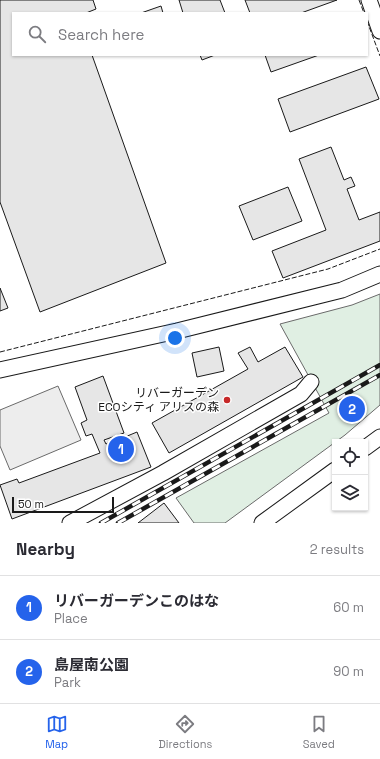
<!DOCTYPE html>
<meta charset="utf-8">
<style>
body{margin:0;font-family:"Space Grotesk","Noto Sans JP",sans-serif;background:#f2f2f3;color:#2b2b33}
.controls{position:absolute;right:12px;bottom:12px;display:grid;overflow:hidden;border-radius:0px;box-shadow:0 1px 3px #0004}
.controls button{width:36px;height:36px;display:grid;place-items:center;padding:0;border:0;border-bottom:1px solid #e1e1e2;background:#fff;color:#2b2b33;font:20px sans-serif}
.scale{position:absolute;left:12px;bottom:10px;width:102px;box-sizing:border-box;padding-left:4px;border:2px solid #1a1a1a;border-top:0;font-size:11px;line-height:14px;white-space:nowrap;color:#1a1a1a;-webkit-text-stroke:3px #fff;paint-order:stroke}
.you{position:absolute;left:175px;top:338px;width:14px;height:14px;margin:-10px;border:3px solid #fff;border-radius:50%;background:#1a73e8;box-shadow:0 0 0 6px #1a73e833}
.badge{display:grid;place-items:center;width:26px;height:26px;border-radius:50%;background:#2563eb;color:#fff;font-size:13px;font-weight:700}
.pin{position:absolute;translate:-50% -50%;border:2px solid #fff;box-shadow:0 1px 4px #0006}
.list{margin:0;padding:0;list-style:none}
h2{display:flex;justify-content:space-between;align-items:center;height:52px;margin:0;padding:0 16px;font-size:17px}
h2 small{font-size:13px;font-weight:400;color:#7c7c81}
.list li{display:grid;grid-template-columns:26px 1fr auto;gap:12px;align-items:center;box-sizing:border-box;height:64px;padding:0 16px;border-top:1px solid #e1e1e2}
.list b{display:block;font-size:15px;white-space:nowrap}
.list p{margin:0;font-size:13px;white-space:nowrap;color:#7c7c81}
.list em{font-size:13px;font-style:normal;color:#7c7c81}
.icon{flex:none;width:22px;height:22px;fill:none;stroke:currentColor;stroke-width:2;stroke-linecap:round;stroke-linejoin:round}
.map{position:relative;flex:none;width:380px;height:523px;overflow:hidden}
.search{position:absolute;background:#fff;box-shadow:0 1px 3px #0004;left:12px;right:12px;top:12px;height:44px;display:flex;align-items:center;gap:10px;box-sizing:border-box;padding:0 14px;border-radius:0px;color:#7c7c81;font-size:15px}
.sheet{height:180px;background:#fff}
nav{display:flex;justify-content:space-around;align-items:center;box-sizing:border-box;height:56px;border-top:1px solid #e1e1e2;background:#fff;font-size:11px;color:#7c7c81}
nav a{display:grid;justify-items:center;gap:2px}
nav .on{color:#2563eb}
.map>svg:first-child{display:block}
.green{fill:#e0efe3;stroke:#6a6a6a}
.parking{fill:#ededed;stroke:#6a6a6a}
.building{fill:#e6e6e6;stroke:#1a1a1a}
.lines{fill:none;stroke-linecap:round;stroke-linejoin:round}
.minor-casing{stroke:#1a1a1a;stroke-width:17}
.minor{stroke:#fff;stroke-width:15}
.rail-casing{stroke:#1a1a1a;stroke-width:4.5}
.rail{stroke:#fff;stroke-width:3;stroke-dasharray:9;stroke-linecap:butt}
.fence{stroke:#1a1a1a;stroke-width:1;stroke-dasharray:5 2;stroke-linecap:butt}
.poi-dot{fill:#c62828;stroke:#fff;stroke-width:1.5}
.labels{text-anchor:middle;stroke-width:3;stroke-linejoin:round;paint-order:stroke}
.poi-label{font-size:12px;fill:#1a1a1a;stroke:#fff;text-anchor:end}
</style>
<div class="map">
<svg width="380" height="523" viewBox="0 0 380 523">
<rect width="100%" height="100%" fill="#fff"/>
<!-- green -->
<path class="green" d="M380,294v111l-35,30 -120,88h-31l-18,-25 153,-85 -49,-89 72,-19z"/>
<!-- parking -->
<path class="parking" d="M58,386l23,54 -71,30 -10,-24v-36z"/>
<!-- building -->
<path class="building" d="M0,0h93l3,9 -10,4h-73v42h79l74,208 -126,49 -40,-110z
M179,0h41l5,13h-42z
M245,0h92l-36,13h-51z
M161,6l2,7h-22z
M200,55h15l-13,5z
M265,55h54l-48,17z
M366,67l13,32 -89,33 -12,-33z
M331,147l13,33 7,-3 4,9 -8,3 12,31 21,-8v29l-97,37 -11,-27 54,-21 -27,-71z
M288,187l14,34 -49,19 -14,-34z
M0,288l8,20 -8,3z
M219,347l5,24 -27,6 -5,-24z
M250,347l8,15 27,-15 18,30 -134,76 -17,-30 96,-54 -10,-16z
M103,376l21,57 -20,7 2,4 9,-4 2,6 5,-2 -2,-5 17,-7 14,35 -139,52 -12,-34 17,-6 2,4 81,-30 -8,-19 -6,2 -5,-13 6,-3 -12,-33z
M164,503l15,20h-41z"/>
<g class="lines">
<!-- minor casing -->
<g class="minor-casing">
<path id="minor" d="M369,0l11,31
M0,370l177,-39 165,-41 38,-16
M365,448l15,-11
M70,523l93,-50 138,-79 10,-12
M262,523l73,-53"/>
</g>
<!-- minor -->
<use href="#minor" class="minor"/>
<!-- rail casing -->
<g class="rail-casing">
<path id="rail" d="M101,523l279,-158
M118,523l262,-148"/>
</g>
<!-- rail -->
<use href="#rail" class="rail"/>
<!-- fence -->
<path class="fence" d="M359,0l5,13
M367,21l13,35
M0,352l328,-83 52,-20"/>
</g>
<!-- markers -->
<circle class="poi-dot" cx="227" cy="400" r="4"/>
<g class="labels">
<!-- poi labels -->
<g class="poi-label">
<text x="219" y="397">リバーガーデン<tspan x="219" dy="14">ECOシティ アリスの森</tspan></text>
</g>
</g>
</svg>
<div class="controls">
<button><svg class="icon" aria-label="locate" viewBox="0 0 24 24"><circle cx="12" cy="12" r="6"/><path d="M12 2v4M12 18v4M2 12h4M18 12h4"/></svg></button>
<button><svg class="icon" aria-label="layers" viewBox="0 0 24 24"><path d="M12 4l9 5-9 5-9-5zM3 14l9 5 9-5"/></svg></button>
</div>
<div class="scale">50 m</div>
<div class="you"></div>
<div class="pin badge" style="left:121px;top:449px">1</div>
<div class="pin badge" style="left:352px;top:409px">2</div>
<div class="search"><svg class="icon" aria-label="search" viewBox="0 0 24 24"><circle cx="10" cy="10" r="6"/><path d="M15 15l6 6"/></svg>Search here</div>
</div>
<section class="sheet">
<h2>Nearby<small>2 results</small></h2>
<ul class="list">
<li><span class="badge">1</span><div><b>リバーガーデンこのはな</b><p>Place</p></div><em>60 m</em></li>
<li><span class="badge">2</span><div><b>島屋南公園</b><p>Park</p></div><em>90 m</em></li>
</ul>
</section>
<nav>
<a class="on"><svg class="icon" aria-label="map" viewBox="0 0 24 24"><path d="M3 6l6-2 6 2 6-2v14l-6 2-6-2-6 2zM9 4v14M15 6v14"/></svg>Map</a>
<a><svg class="icon" aria-label="directions" viewBox="0 0 24 24"><path d="M12 3l9 9-9 9-9-9zM9 14v-3h6M13 9l2 2-2 2"/></svg>Directions</a>
<a><svg class="icon" aria-label="saved" viewBox="0 0 24 24"><path d="M7 4h10v16l-5-4-5 4z"/></svg>Saved</a>
</nav>
